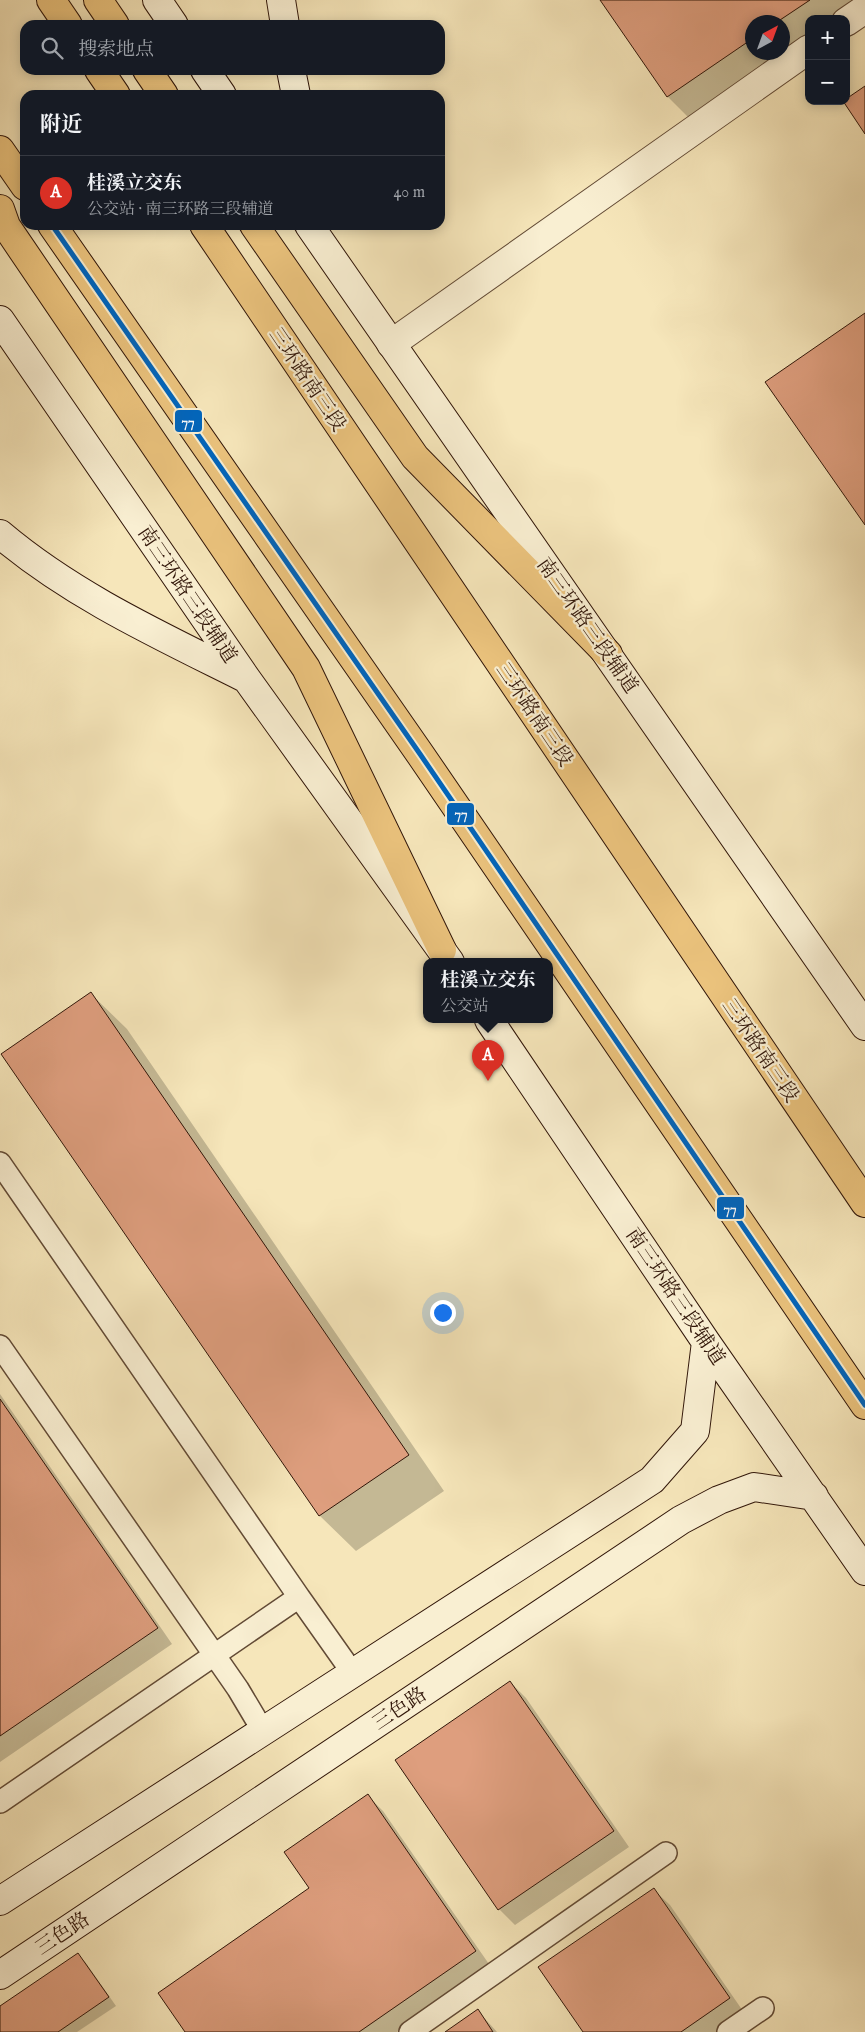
<!DOCTYPE html>
<html lang="zh">
<meta charset="utf-8">
<style>
body{margin:0;font-family:"IM FELL English","Noto Serif SC",serif;background:#242831;color:#f1f3f6}
.controls{position:absolute;right:15px;top:15px;display:grid;overflow:hidden;border-radius:10px;box-shadow:0 2px 12px #0003}
.controls button{width:45px;height:45px;display:grid;place-items:center;padding:0;border:0;border-bottom:1px solid #363941;background:#171b24;color:#f1f3f6;font:25px sans-serif}
.compass{position:absolute;left:745px;top:15px;width:45px;height:45px;border-radius:50%;background:#171b24;box-shadow:0 2px 12px #0003;rotate:41deg}
.you{position:absolute;left:442px;top:1312px;width:18px;height:18px;margin:-12px;border:4px solid #fff;border-radius:50%;background:#1a73e8;box-shadow:0 0 0 8px #1a73e833}
.badge{display:grid;place-items:center;width:32px;height:32px;border-radius:50%;background:#d93025;color:#fff;font-size:16px;font-weight:700}
.pin{position:absolute;translate:-50% -41px;filter:drop-shadow(0 1px 2px #0008)}
.pin::after{content:'';position:absolute;top:26px;width:18px;height:15px;background:inherit;clip-path:polygon(0 0,100% 0,50% 100%)}
.popup{position:absolute;left:423px;top:958px;width:130px;height:65px;box-sizing:border-box;display:grid;place-content:center;border-radius:10px;background:#171b24;filter:drop-shadow(0 1px 4px #0005);font-size:16px;white-space:nowrap;color:#9ea1a6}
.popup b{font-size:19px;color:#f1f3f6}
.popup::after{content:'';position:absolute;left:50%;top:100%;margin-left:-10px;border:10px solid transparent;border-top-color:#171b24}
.list{margin:0;padding:0;list-style:none}
h2{display:flex;justify-content:space-between;align-items:center;height:65px;margin:0;padding:0 20px;font-size:21px}
h2 small{font-size:16px;font-weight:400;color:#9ea1a6}
.list li{display:grid;grid-template-columns:32px 1fr auto;gap:15px;align-items:center;box-sizing:border-box;height:75px;padding:0 20px;border-top:1px solid #363941}
.list b{display:block;font-size:19px;white-space:nowrap}
.list p{margin:0;font-size:16px;white-space:nowrap;color:#9ea1a6}
.list em{font-size:16px;font-style:normal;color:#9ea1a6}
.icon{flex:none;width:28px;height:28px;fill:none;stroke:currentColor;stroke-width:2;stroke-linecap:round;stroke-linejoin:round}
.map{position:relative;flex:none;width:865px;height:2032px;overflow:hidden}
.search{position:absolute;background:#171b24;box-shadow:0 2px 12px #0003;left:20px;top:20px;width:425px;height:55px;display:flex;align-items:center;gap:12px;box-sizing:border-box;padding:0 18px;border-radius:15px;color:#9ea1a6;font-size:19px}
.panel{position:absolute;background:#171b24;box-shadow:0 2px 12px #0003;left:20px;top:90px;width:425px;height:140px;border-radius:15px}
.map>svg:first-child{display:block}
.shadow{fill:#0003;fill-rule:evenodd}
.building{fill:#de9e7e;stroke:#311609}
.lines{fill:none;stroke-linecap:round;stroke-linejoin:round}
.lane-casing{stroke:#624a35;stroke-width:24}
.street-casing{stroke:#624a35;stroke-width:30}
.secondary-casing{stroke:#311609;stroke-width:30}
.highway-casing{stroke:#311609;stroke-width:30}
.lane{stroke:#f9efd2;stroke-width:21}
.street{stroke:#f9efd2;stroke-width:28}
.secondary{stroke:#f9efd2;stroke-width:28}
.highway{stroke:#ebc37d;stroke-width:28}
.bus-1-casing{stroke:#f9efd2;stroke-width:9}
.bus-1{stroke:#0065bd;stroke-width:5}
.labels{text-anchor:middle;stroke-width:4.5;stroke-linejoin:round;paint-order:stroke}
.street-label{font-size:20px;fill:#311609;stroke:#f9efd2}
.line-badge{stroke:#f9efd2;stroke-width:2}
.badge-label{font-size:14px;text-anchor:middle;font-weight:bold;fill:#fff}
</style>
<div class="map">
<svg width="865" height="2032" viewBox="0 0 865 2032">
<rect width="100%" height="100%" fill="#f6e6ba"/>
<filter id="stains"><feTurbulence type="fractalNoise" baseFrequency=".004" numOctaves="4"/><feColorMatrix values="0 0 0 0 .2 0 0 0 0 .09 0 0 0 0 .02 0 0 0 .5 -.17"/></filter>
<radialGradient id="worn" r=".72"><stop offset=".6" stop-color="#630" stop-opacity="0"/><stop offset="1" stop-color="#630" stop-opacity=".3"/></radialGradient>
<!-- shadow -->
<path class="shadow" d="M602,0h263l-19,19h-37v29l-113,77 -28,-28zM752,22h30v30h-30z
M91,994l36,35 317,462 -88,60 -36,-35 -318,-462z
M0,1394l172,250 -172,118z
M510,1682l16,16 103,149 -114,78 -16,-16z
M368,1796l15,15 108,156 -94,65h-210l124,-143z
M654,1890l16,15 75,109 -26,18h-135z
M78,1955l8,8 30,43 -39,26h-77v-24z
M478,2011l19,21h-50z"/>
<!-- building -->
<path class="building" d="M600,0h210l-33,22h-25v17l-85,58z
M865,86v48l-22,-33h3v-2z
M865,313v212l-100,-143z
M91,992l318,463 -90,61 -318,-462z
M0,1399l158,229 -158,108z
M510,1681l104,150 -116,79 -103,-150z
M368,1794l108,157 -117,81h-174l-27,-39 151,-105 -25,-36z
M654,1888l76,110 -49,34h-98l-45,-65z
M78,1953l31,44 -51,35h-58v-26z
M478,2009l15,23h-48z"/>
<g class="lines">
<!-- lane casing -->
<g class="lane-casing">
<path id="lane" d="M0,1163l299,434
M0,1346l238,343 25,42
M0,1802l299,-205 53,75
M410,2032l256,-179
M728,2032l35,-24"/>
</g>
<!-- street casing -->
<g class="street-casing">
<path id="street" d="M846,22l19,-13
M391,344l418,-295"/>
</g>
<!-- secondary casing -->
<g class="secondary-casing">
<path id="secondary" d="M157,0l17,25
M281,0l4,25
M205,70l17,25
M291,70l5,25
M309,225l556,801
M0,320l246,358 204,284
M0,534c72,61 159,101 243,143
M489,1020l217,322 159,229
M0,1901l652,-421 43,-49 11,-89
M0,1975l681,-455 38,-20 35,-13 60,9"/>
</g>
<!-- highway casing -->
<g class="highway-casing">
<path id="highway" d="M51,0l17,25
M98,0l17,25
M99,70l17,25
M147,70l17,25
M0,150l25,36
M0,209l6,17 300,442 136,282
M52,225l368,529 445,651
M204,225l661,978
M254,225l161,232 193,197"/>
</g>
<!-- lane -->
<use href="#lane" class="lane"/>
<!-- street -->
<use href="#street" class="street"/>
<!-- secondary -->
<use href="#secondary" class="secondary"/>
<!-- highway -->
<use href="#highway" class="highway"/>
<!-- bus-1 casing -->
<g class="bus-1-casing">
<path id="bus-1" d="M52,225l368,529 445,651"/>
</g>
<!-- bus-1 -->
<use href="#bus-1" class="bus-1"/>
</g>
<g class="labels">
<!-- street labels -->
<g class="street-label">
<text transform="translate(308 379) rotate(56)" y="7">三环路南三段</text>
<text transform="translate(188 594) rotate(56)" y="7">南三环路三段辅道</text>
<text transform="translate(588 625) rotate(55)" y="7">南三环路三段辅道</text>
<text transform="translate(535 714) rotate(56)" y="7">三环路南三段</text>
<text transform="translate(761 1050) rotate(56)" y="7">三环路南三段</text>
<text transform="translate(676 1296) rotate(56)" y="7">南三环路三段辅道</text>
<text transform="translate(399 1708) rotate(-34)" y="7">三色路</text>
<text transform="translate(62 1933) rotate(-34)" y="7">三色路</text>
</g>
</g>
<g class="line-badge">
<rect x="174" y="409" width="29" height="24" rx="5" fill="#0065bd"/>
<rect x="446" y="802" width="29" height="24" rx="5" fill="#0065bd"/>
<rect x="716" y="1196" width="29" height="24" rx="5" fill="#0065bd"/>
</g>
<g class="badge-label">
<text x="188" y="426">77</text>
<text x="461" y="818">77</text>
<text x="730" y="1213">77</text>
</g>
<rect width="100%" height="100%" filter="url(#stains)"/>
<rect width="100%" height="100%" fill="url(#worn)"/>
</svg>
<div class="controls">
<button>+</button>
<button>−</button>
</div>
<svg class="compass" viewBox="-18 -18 36 36"><path d="M0-13l5 13h-10z" fill="#e53935"/><path d="M0 13l5-13h-10z" fill="#9ea1a6"/></svg>
<div class="you"></div>
<div class="pin badge" style="left:488px;top:1081px">A</div>
<div class="popup"><b>桂溪立交东</b>公交站</div>
<div class="search"><svg class="icon" aria-label="search" viewBox="0 0 24 24"><circle cx="10" cy="10" r="6"/><path d="M15 15l6 6"/></svg>搜索地点</div>
<section class="panel">
<h2>附近<small></small></h2>
<ul class="list">
<li><span class="badge">A</span><div><b>桂溪立交东</b><p>公交站 · 南三环路三段辅道</p></div><em>40 m</em></li>
</ul>
</section>
</div>
